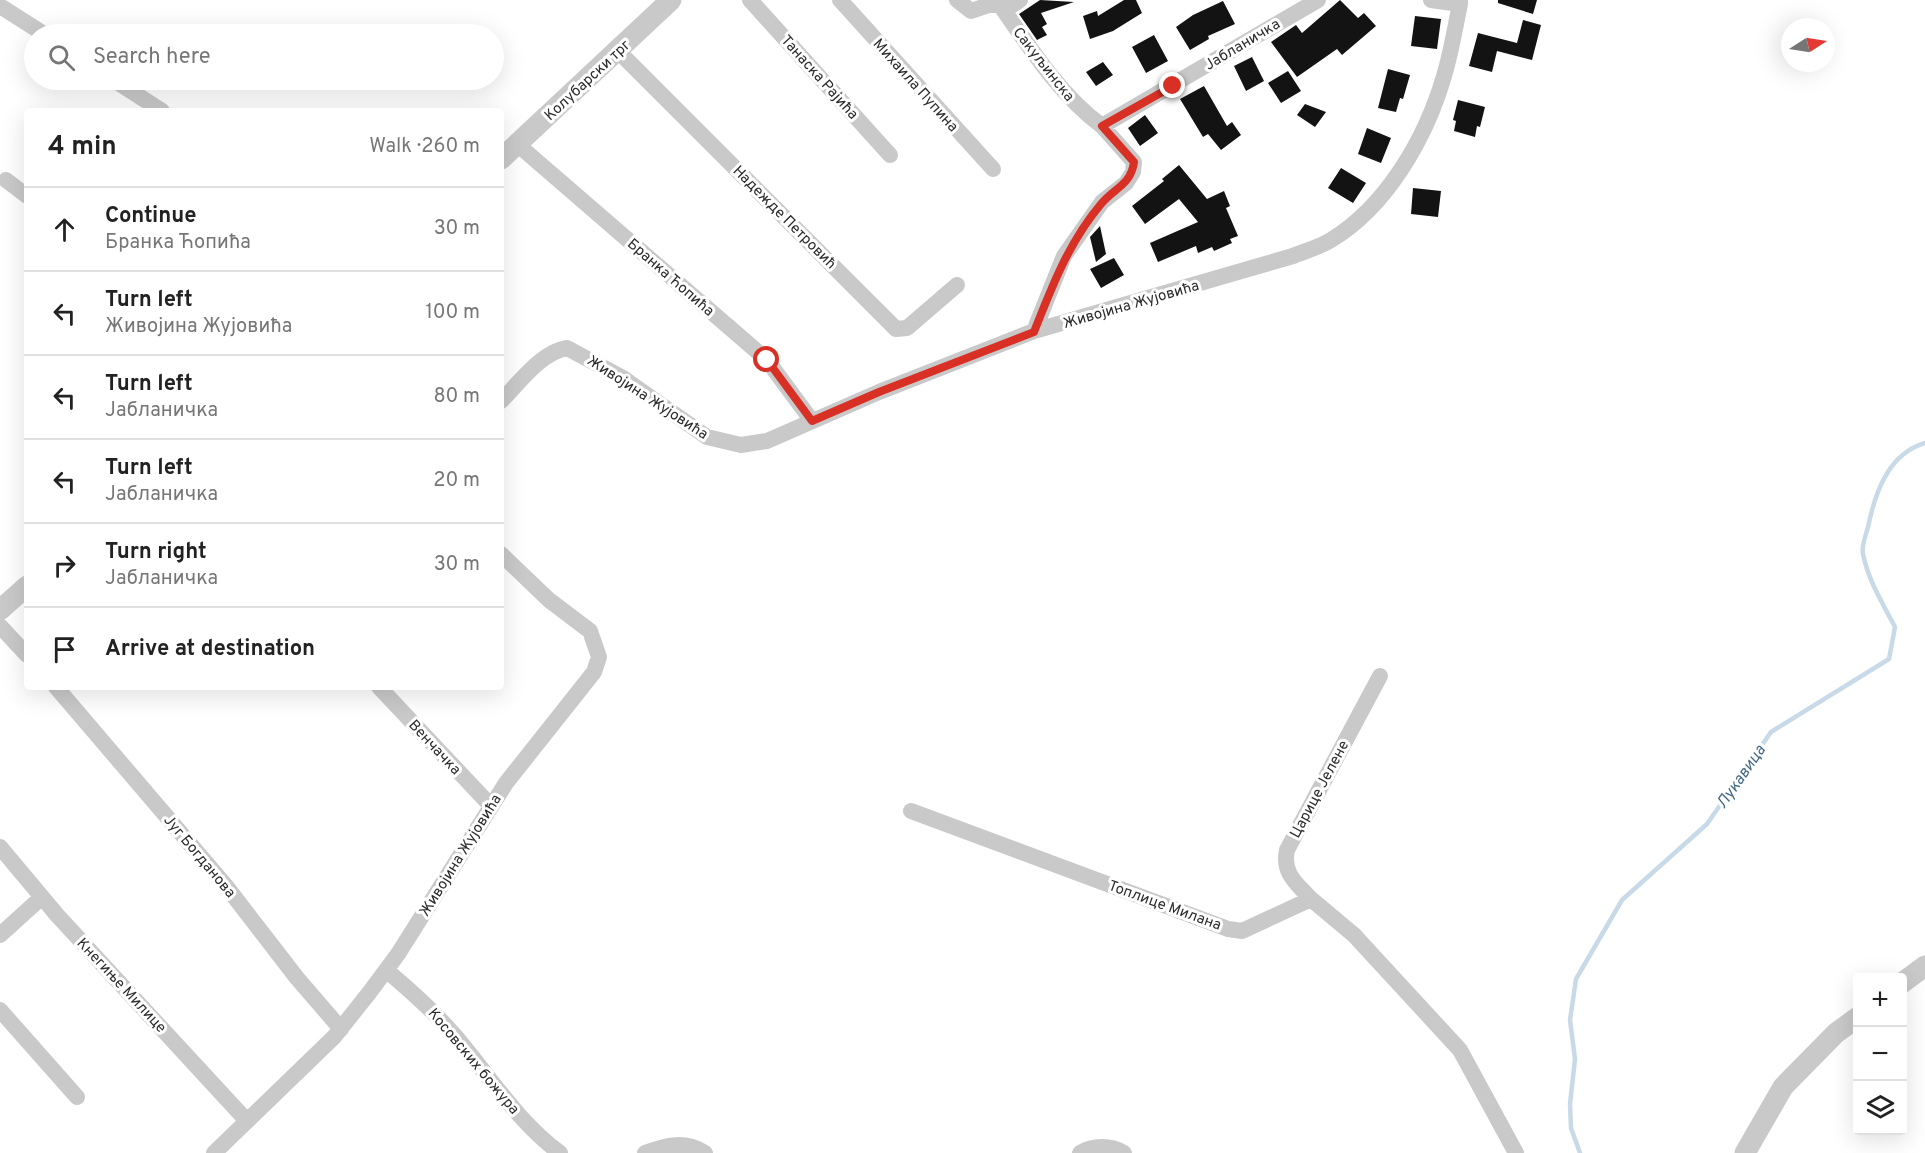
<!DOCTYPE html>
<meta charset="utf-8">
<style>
body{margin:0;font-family:Overpass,sans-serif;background:#f2f2f2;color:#222}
.controls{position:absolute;right:18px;bottom:18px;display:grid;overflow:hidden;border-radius:6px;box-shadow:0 6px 24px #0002}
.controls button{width:54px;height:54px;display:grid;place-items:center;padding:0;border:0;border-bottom:2px solid #e0e0e0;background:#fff;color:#222;font:30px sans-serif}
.compass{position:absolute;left:1781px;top:18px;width:54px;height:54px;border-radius:50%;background:#fff;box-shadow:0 6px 24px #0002;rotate:78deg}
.stop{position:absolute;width:18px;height:18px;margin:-14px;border:4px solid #d93025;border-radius:50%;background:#fff}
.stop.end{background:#d93025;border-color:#fff;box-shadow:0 2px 6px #0008}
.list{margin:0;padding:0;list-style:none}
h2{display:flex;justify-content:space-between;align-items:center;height:78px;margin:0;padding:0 24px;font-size:26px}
h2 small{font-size:20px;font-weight:400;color:#767676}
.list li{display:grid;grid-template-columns:39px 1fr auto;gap:18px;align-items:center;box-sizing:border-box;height:84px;padding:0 24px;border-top:2px solid #e0e0e0}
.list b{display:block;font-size:22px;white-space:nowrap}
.list p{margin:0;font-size:20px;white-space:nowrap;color:#767676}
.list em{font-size:20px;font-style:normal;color:#767676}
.icon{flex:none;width:33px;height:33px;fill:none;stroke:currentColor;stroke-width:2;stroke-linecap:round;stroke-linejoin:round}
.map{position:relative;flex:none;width:1925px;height:1153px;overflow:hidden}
.search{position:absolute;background:#fff;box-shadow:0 6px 24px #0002;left:24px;top:24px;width:480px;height:66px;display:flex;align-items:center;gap:15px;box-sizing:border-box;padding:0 21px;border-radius:33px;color:#767676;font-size:22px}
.panel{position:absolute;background:#fff;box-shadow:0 6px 24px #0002;left:24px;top:108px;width:480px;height:582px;border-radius:6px}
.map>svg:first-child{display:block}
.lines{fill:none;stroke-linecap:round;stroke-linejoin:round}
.stream{stroke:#c8d9e7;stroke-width:4.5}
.building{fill:#131313}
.minor{stroke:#c9c9c9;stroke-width:16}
.tertiary{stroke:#c9c9c9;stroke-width:21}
.route{stroke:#d93025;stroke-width:8}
.labels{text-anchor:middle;stroke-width:6;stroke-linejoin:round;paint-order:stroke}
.street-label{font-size:15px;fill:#2c2c2c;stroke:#fff}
.water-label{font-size:16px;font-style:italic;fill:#426785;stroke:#fff}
</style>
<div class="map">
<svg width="1925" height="1153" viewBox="0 0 1925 1153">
<rect width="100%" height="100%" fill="#fff"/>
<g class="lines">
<!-- stream -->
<path class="stream" d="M1580,1153l-9,-25 -1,-24 5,-45 -5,-39 6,-41 46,-79 85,-76 64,-92 118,-73 6,-32c-12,-23 -27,-47 -32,-73 -2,-8 3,-19 5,-27 7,-34 20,-73 57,-84"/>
</g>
<!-- building -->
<path class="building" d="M1040,0l34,2 -33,11 6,11 -5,3 5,8 -10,5 -18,-26z
M1124,0h12l6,13 -29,18 -23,8 -7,-23 14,-5 1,5z
M1340,0l18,18 6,-5 12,13 -34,29 -5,-6 -40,28 -26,-35 25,-17 6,8z
M1498,0h39l-4,14 -35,-11z
M1223,1l12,23 -27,12 1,3 -19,11 -14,-23 17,-12z
M1415,16l26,3 -4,30 -26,-3z
M1523,20l18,5 -9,35 -35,-9 -5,21 -23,-6 9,-33 39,10z
M1154,35l14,26 -22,12 -14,-26z
M1252,57l12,24 -18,10 -12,-25z
M1103,62l10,13 -17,11 -10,-14z
M1388,69l22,6 -7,24 -3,-1 -4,14 -18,-4z
M1288,71l13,20 -20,12 -13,-20z
M1204,86l23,40 5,-4 9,13 -20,15 -13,-16 -5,3 -23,-38z
M1458,100l27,7 -5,20 -3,-1 -2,11 -21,-6 2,-10 -3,-1z
M1305,104l21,8 -11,15 -18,-12z
M1145,115l13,18 -18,13 -12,-18z
M1367,128l24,10 -10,25 -23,-9z
M1179,165l28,34 17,-8 6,15 -4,2 12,28 -8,3 2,4 -18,8 -2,-4 -14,6 -2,-7 -38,16 -8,-19 48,-21 -19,-23 -34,25 -13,-18 32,-25 -2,-2z
M1341,168l25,15 -13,20 -25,-15z
M1413,188l28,3 -3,26 -27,-3z
M1100,226l6,28 -10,8 -6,-25z
M1114,258l10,17 -23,13 -11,-19z"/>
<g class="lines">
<!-- minor -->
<path class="minor" d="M750,0l140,155
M840,0l153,169
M957,0l14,11 18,-6h11c30,43 60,90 102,121
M1431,0l29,4v-4
M0,6l44,28
M1004,11l16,-11
M618,51l278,278 11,-1 50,-43
M114,80l48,31
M517,144l250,216 45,61
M6,180l21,16
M1034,331l30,-75 38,-54 24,-19 7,-11 1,-10 -32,-36 216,-126
M501,401c18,-18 40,-49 66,-53l56,30 84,59 34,8 26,-4 112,-49 155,-61 259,-75c12,-5 27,-9 38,-16 56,-34 95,-102 113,-164 7,-23 11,-48 16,-72
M0,626l27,29
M56,687l170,199 71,92 44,51
M379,687l112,119
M911,811l317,118 14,2 69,-32 43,36 106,115 56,103
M0,847l57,68 190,206
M1311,899c-15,-16 -29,-26 -24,-49l93,-174
M0,935l42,-38
M386,970c25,21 49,42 70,67 34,40 62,85 104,116
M0,1010l77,87
M214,1153l120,-116 35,-44 29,-39 108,-171 88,-111 5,-15 -9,-26 -41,-31 -48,-46
M645,1153c21,-8 40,-13 60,0
M1080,1153c13,-8 31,-8 44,0"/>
<!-- tertiary -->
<path class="tertiary" d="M501,159l170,-159
M0,610l27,-24
M1902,983l23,-17
M1745,1153l38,-66 53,-54 22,-16"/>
</g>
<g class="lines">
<!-- route -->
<path class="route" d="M767,360l45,61 67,-29 155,-60c18,-46 35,-90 67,-128 13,-16 30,-19 33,-42l-32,-36 71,-40"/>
</g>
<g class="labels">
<!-- street labels -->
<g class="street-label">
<text transform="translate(1242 44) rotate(-31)" y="5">Јабланичка</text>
<text transform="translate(1044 64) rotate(52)" y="5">Сакуљинска</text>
<text transform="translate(820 77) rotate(48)" y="5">Танаска Рајића</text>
<text transform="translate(587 80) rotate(-43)" y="5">Колубарски трг</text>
<text transform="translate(916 85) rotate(48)" y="5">Михаила Пупина</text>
<text transform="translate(785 217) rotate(45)" y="5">Надежде Петровић</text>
<text transform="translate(671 277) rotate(41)" y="5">Бранка Ћопића</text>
<text transform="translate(1131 304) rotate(-16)" y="5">Живојина Жујовића</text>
<text transform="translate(648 397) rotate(33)" y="5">Живојина Жујовића</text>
<text transform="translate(435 747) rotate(47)" y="5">Венчачка</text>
<text transform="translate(1319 789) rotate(-62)" y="5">Царице Јелене</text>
<text transform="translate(460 855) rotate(-58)" y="5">Живојина Жујовића</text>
<text transform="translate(200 856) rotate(50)" y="5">Југ Богданова</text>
<text transform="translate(1165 905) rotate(20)" y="5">Топлице Милана</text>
<text transform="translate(122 985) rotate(47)" y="5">Кнегиње Милице</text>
<text transform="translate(474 1061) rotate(50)" y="5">Косовских божура</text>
</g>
<!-- water labels -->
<g class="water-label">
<text transform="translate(1740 776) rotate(-55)" y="6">Лукавица</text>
</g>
</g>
</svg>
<div class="controls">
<button>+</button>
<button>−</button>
<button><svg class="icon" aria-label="layers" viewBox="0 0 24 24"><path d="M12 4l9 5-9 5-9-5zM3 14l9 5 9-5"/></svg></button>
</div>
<svg class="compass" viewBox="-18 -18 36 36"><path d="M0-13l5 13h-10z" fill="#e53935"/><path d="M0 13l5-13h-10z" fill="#767676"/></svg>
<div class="stop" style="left:767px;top:360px"></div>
<div class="stop end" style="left:1173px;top:86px"></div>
<div class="search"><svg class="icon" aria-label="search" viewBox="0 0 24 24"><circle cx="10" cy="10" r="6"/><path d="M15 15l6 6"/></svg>Search here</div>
<section class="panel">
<h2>4 min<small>Walk · 260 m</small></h2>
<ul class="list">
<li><svg class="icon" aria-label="ahead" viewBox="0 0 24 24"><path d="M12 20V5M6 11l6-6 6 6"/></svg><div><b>Continue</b><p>Бранка Ћопића</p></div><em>30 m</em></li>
<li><svg class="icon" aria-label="left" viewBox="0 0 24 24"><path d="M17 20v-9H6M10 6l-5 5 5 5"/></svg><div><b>Turn left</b><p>Живојина Жујовића</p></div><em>100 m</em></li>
<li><svg class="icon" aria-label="left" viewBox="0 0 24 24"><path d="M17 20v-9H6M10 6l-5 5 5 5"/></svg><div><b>Turn left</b><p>Јабланичка</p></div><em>80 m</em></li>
<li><svg class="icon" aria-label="left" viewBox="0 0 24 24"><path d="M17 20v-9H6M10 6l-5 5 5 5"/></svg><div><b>Turn left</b><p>Јабланичка</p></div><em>20 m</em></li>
<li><svg class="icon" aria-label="right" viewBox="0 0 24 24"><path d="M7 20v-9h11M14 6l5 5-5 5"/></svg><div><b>Turn right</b><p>Јабланичка</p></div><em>30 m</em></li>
<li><svg class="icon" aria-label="arrive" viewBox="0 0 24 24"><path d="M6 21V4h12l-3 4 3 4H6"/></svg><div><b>Arrive at destination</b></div></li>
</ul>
</section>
</div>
